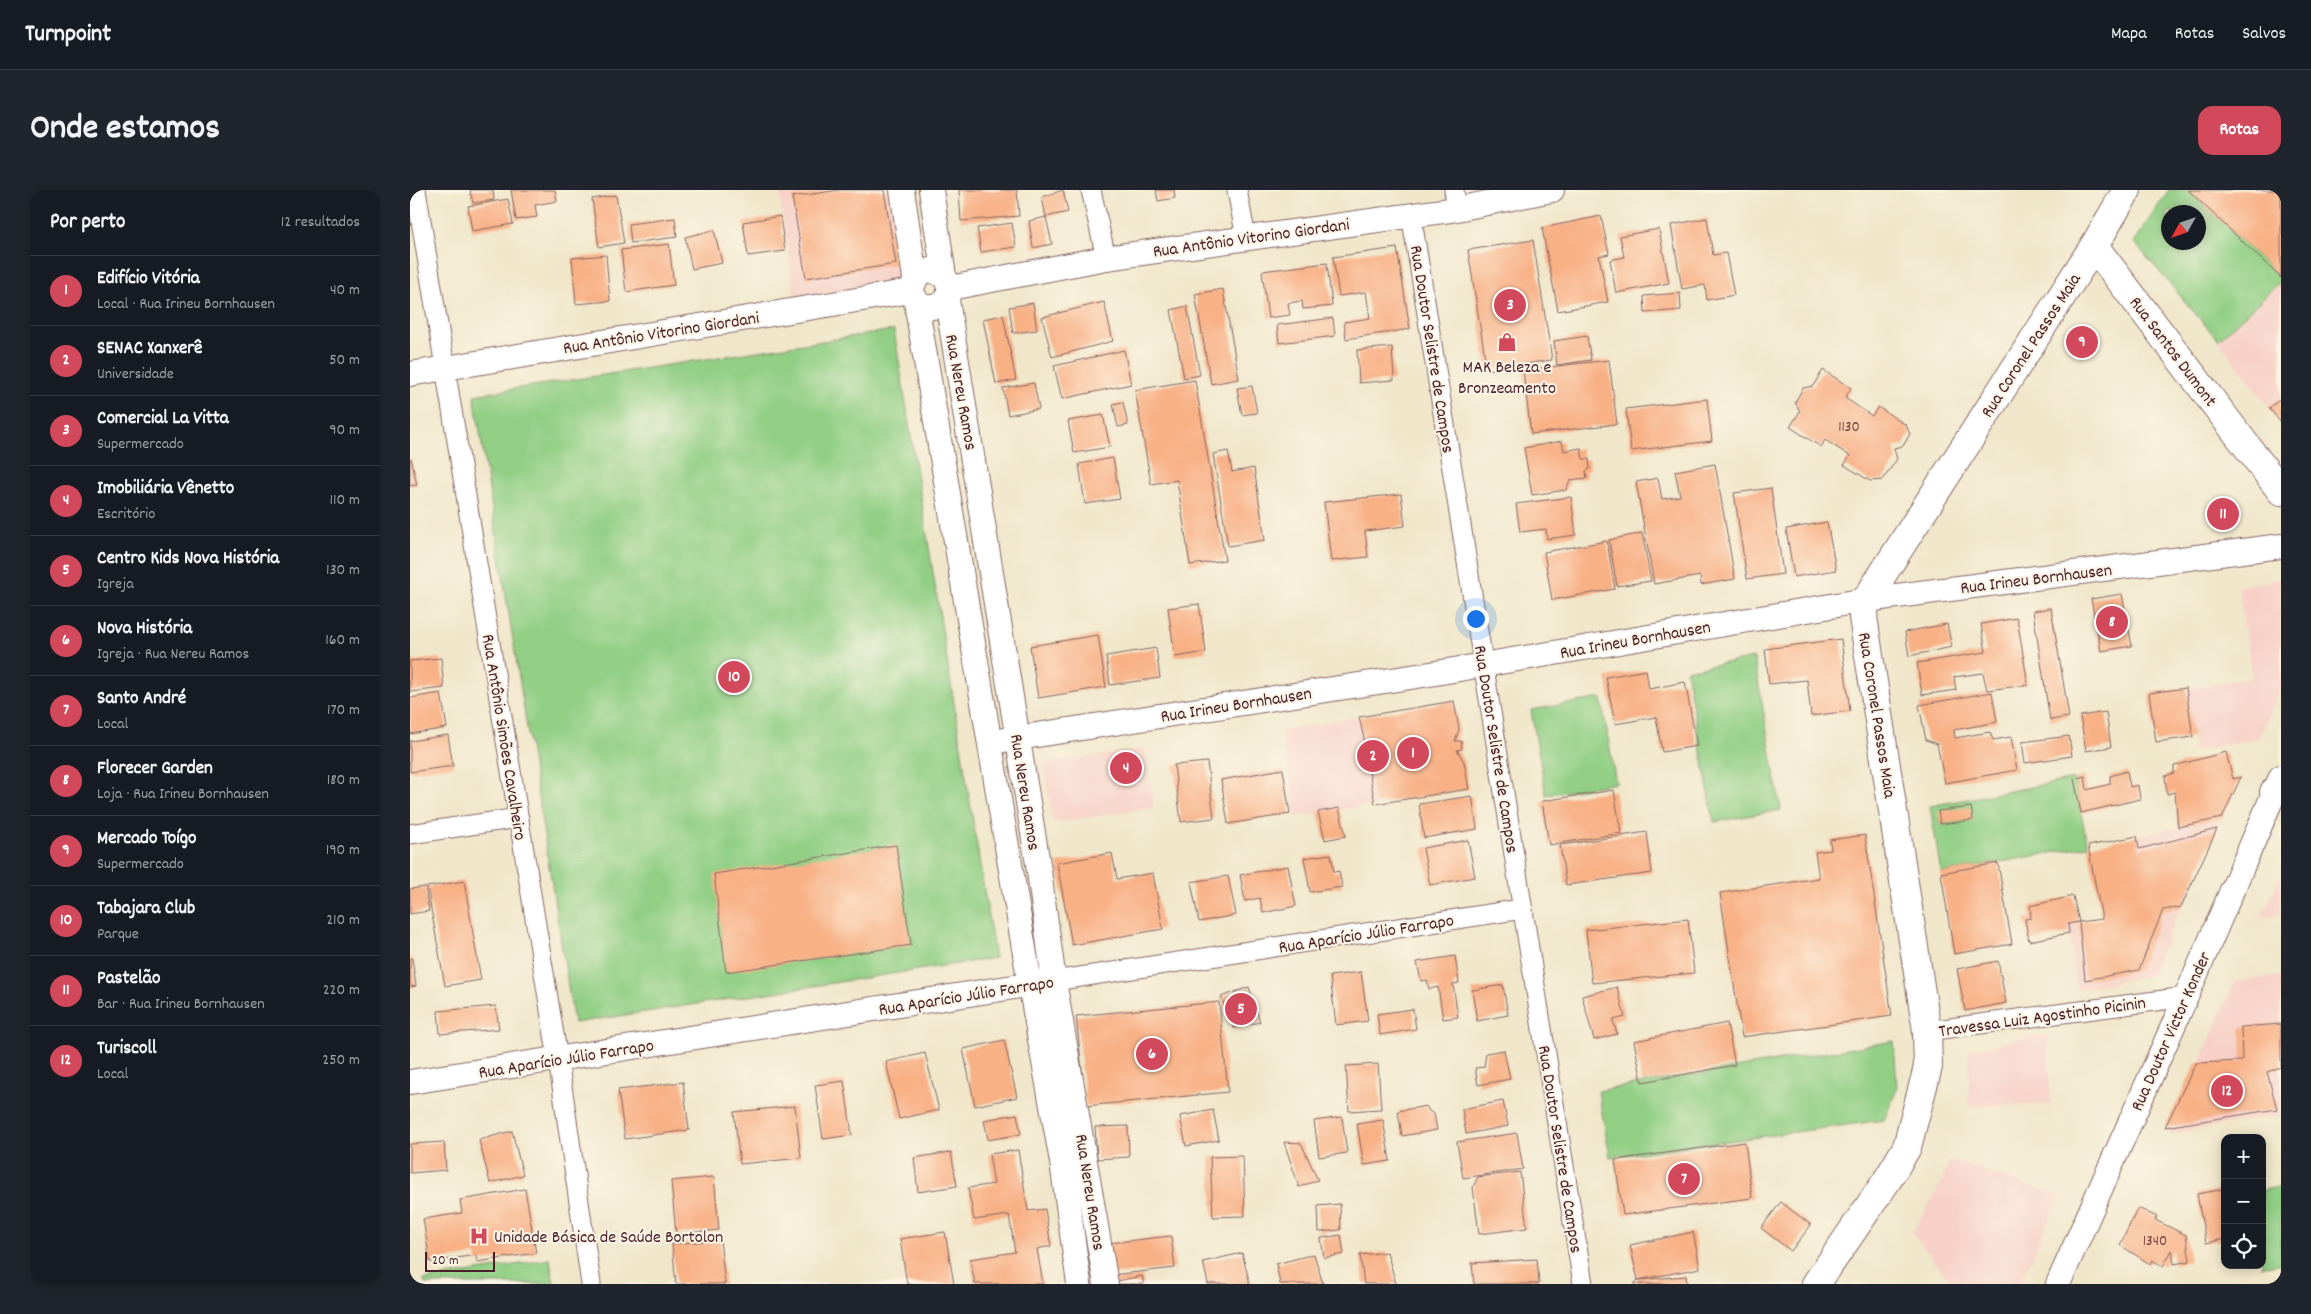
<!DOCTYPE html>
<html lang="pt">
<meta charset="utf-8">
<style>
body{margin:0;font-family:Dekko,sans-serif;background:#20242c;color:#f1f3f6}
.controls{position:absolute;right:15px;bottom:15px;display:grid;overflow:hidden;border-radius:10px;box-shadow:0 2px 12px #0003}
.controls button{width:45px;height:45px;display:grid;place-items:center;padding:0;border:0;border-bottom:1px solid #363941;background:#171b24;color:#f1f3f6;font:25px sans-serif}
.compass{position:absolute;left:1751px;top:15px;width:45px;height:45px;border-radius:50%;background:#171b24;box-shadow:0 2px 12px #0003;rotate:230deg}
.scale{position:absolute;left:15px;bottom:12px;width:70px;box-sizing:border-box;padding-left:5px;border:2px solid #4a1f2b;border-top:0;font-size:14px;line-height:18px;white-space:nowrap;color:#4a1f2b;-webkit-text-stroke:4px #fcf5e5;paint-order:stroke}
.you{position:absolute;left:1065px;top:428px;width:18px;height:18px;margin:-12px;border:4px solid #fff;border-radius:50%;background:#1a73e8;box-shadow:0 0 0 8px #1a73e833}
.badge{display:grid;place-items:center;width:32px;height:32px;border-radius:50%;background:#d1495b;color:#fff;font-size:16px;font-weight:700}
.pin{position:absolute;translate:-50% -50%;border:2px solid #fff;box-shadow:0 1px 5px #0006}
.list{margin:0;padding:0;list-style:none}
h2{display:flex;justify-content:space-between;align-items:center;height:65px;margin:0;padding:0 20px;font-size:21px}
h2 small{font-size:16px;font-weight:400;color:#9ea1a6}
.list li{display:grid;grid-template-columns:32px 1fr auto;gap:15px;align-items:center;box-sizing:border-box;height:70px;padding:0 20px;border-top:1px solid #363941}
.list b{display:block;font-size:19px;white-space:nowrap}
.list p{margin:0;font-size:16px;white-space:nowrap;color:#9ea1a6}
.list em{font-size:16px;font-style:normal;color:#9ea1a6}
.icon{flex:none;width:28px;height:28px;fill:none;stroke:currentColor;stroke-width:2;stroke-linecap:round;stroke-linejoin:round}
.map{position:relative;flex:none;width:1871px;height:1094px;overflow:hidden;border-radius:15px}
header{display:flex;align-items:center;gap:30px;box-sizing:border-box;height:70px;padding:0 25px;background:#171b24;border-bottom:1px solid #363941}
header strong{font-size:24px}
nav{display:flex;gap:28px;margin-inline-start:auto;font-size:18px}
.intro{display:flex;align-items:center;justify-content:space-between;box-sizing:border-box;height:120px;padding:0 30px}
h1{margin:0;font-size:35px}
.button{padding:12px 22px;border-radius:15px;background:#d1495b;color:#fff;font-size:18px;font-weight:700}
main{display:flex;gap:30px;padding:0 30px}
aside{flex:1;background:#171b24;border-radius:15px;box-shadow:0 2px 12px #0003}
.map>svg:first-child{display:block}
.built{fill:#f7d1c8}
.green{fill:#92cf85;stroke:#6e7758;fill-rule:evenodd}
.building{fill:#f8b085}
.lines{fill:none;stroke-linecap:round;stroke-linejoin:round}
.minor-casing{stroke:#846563;stroke-width:21}
.tertiary-casing{stroke:#846563;stroke-width:26}
.secondary-casing{stroke:#846563;stroke-width:30}
.minor{stroke:#fff;stroke-width:19}
.tertiary{stroke:#fff;stroke-width:24}
.secondary{stroke:#fff;stroke-width:28}
.labels{text-anchor:middle;stroke-width:4;stroke-linejoin:round;paint-order:stroke}
.number-label{font-size:15px;fill:#764342}
.street-label{font-size:18px;fill:#4a1f2b;stroke:#fcf5e5}
.poi-label{font-size:18px;fill:#4a1f2b;stroke:#fcf5e5}
</style>
<header>
<strong>Turnpoint</strong>
<nav><a>Mapa</a><a>Rotas</a><a>Salvos</a></nav>
</header>
<div class="intro"><h1>Onde estamos</h1><a class="button">Rotas</a></div>
<main>
<aside>
<h2>Por perto<small>12 resultados</small></h2>
<ul class="list">
<li><span class="badge">1</span><div><b>Edifício Vitória</b><p>Local · Rua Irineu Bornhausen</p></div><em>40 m</em></li>
<li><span class="badge">2</span><div><b>SENAC Xanxerê</b><p>Universidade</p></div><em>50 m</em></li>
<li><span class="badge">3</span><div><b>Comercial La Vitta</b><p>Supermercado</p></div><em>90 m</em></li>
<li><span class="badge">4</span><div><b>Imobiliária Vênetto</b><p>Escritório</p></div><em>110 m</em></li>
<li><span class="badge">5</span><div><b>Centro Kids Nova História</b><p>Igreja</p></div><em>130 m</em></li>
<li><span class="badge">6</span><div><b>Nova História</b><p>Igreja · Rua Nereu Ramos</p></div><em>160 m</em></li>
<li><span class="badge">7</span><div><b>Santo André</b><p>Local</p></div><em>170 m</em></li>
<li><span class="badge">8</span><div><b>Florecer Garden</b><p>Loja · Rua Irineu Bornhausen</p></div><em>180 m</em></li>
<li><span class="badge">9</span><div><b>Mercado Toígo</b><p>Supermercado</p></div><em>190 m</em></li>
<li><span class="badge">10</span><div><b>Tabajara Club</b><p>Parque</p></div><em>210 m</em></li>
<li><span class="badge">11</span><div><b>Pastelão</b><p>Bar · Rua Irineu Bornhausen</p></div><em>220 m</em></li>
<li><span class="badge">12</span><div><b>Turiscoll</b><p>Local</p></div><em>250 m</em></li>
</ul>
</aside>
<div class="map">
<svg width="1871" height="1094" viewBox="0 0 1871 1094">
<rect width="100%" height="100%" fill="#fcf5e5"/>
<filter id="ink" filterUnits="userSpaceOnUse"><feTurbulence type="fractalNoise" baseFrequency=".02" numOctaves="2"/><feDisplacementMap in="SourceGraphic" scale="10" xChannelSelector="R" yChannelSelector="G"/><feConvolveMatrix kernelMatrix="1 2 1 2 8 2 1 2 1" color-interpolation-filters="sRGB"/></filter>
<filter id="wash" filterUnits="userSpaceOnUse"><feTurbulence type="fractalNoise" baseFrequency=".0096" numOctaves="4" result="noise"/><feDisplacementMap in="SourceGraphic" scale="20" xChannelSelector="R" yChannelSelector="G"/><feGaussianBlur stdDeviation="1.12" result="paint"/><feColorMatrix in="noise" values="0 0 0 0 0 0 0 0 0 0 0 0 0 0 0 0 0 1.4 0 .05"/><feComposite in="paint" operator="in"/></filter>
<g filter="url(#wash)">
<rect width="100%" height="100%" fill="#f0e7cb"/>
<!-- built -->
<path class="built" d="M369,0h115l15,90 -114,18z
M1871,91v142l-63,-83z
M1871,389v109l-23,50 -64,14 -8,-62 66,-14 -14,-90z
M1044,511l5,28 -3,12h5l1,8 -5,1 7,12 5,27 -173,28 -15,-87z
M735,558l9,59 -101,16 -10,-59z
M1812,628l-72,158 -73,14 -9,-66 34,-5 -14,-73z
M1871,683v42l-19,2z
M1871,786v139l-112,19 66,-153z
M1637,844l4,70 -82,2v-56z
M1540,969l110,37 -40,88h-67l-41,-51 29,-49z"/>
<!-- green -->
<path class="green" d="M1759,0h19l93,88v3l-63,59 -84,-98zM1758,22h30v30h-30z
M484,140l101,628 -421,65 -100,-628z
M1344,468l27,152 -67,12 -28,-152z
M1191,508l15,85 -70,12 -15,-85z
M1664,589l14,67 -147,27 -11,-67z
M1484,851l3,48 -13,31 -274,37 -12,-66z
M1871,997v76l-21,4 2,-2v-75z
M140,1069l4,25h-129l-1,-4z"/>
<g id="blocks">
<!-- building -->
<path class="building" d="M60,0h23l1,10 -21,3z
M101,0h44l2,11 -22,4 2,12 -21,3z
M429,0h45l12,74 -90,14 -14,-81z
M549,0h58l2,26 -58,5z
M653,0l5,22 -22,5 -4,-20z
M746,0h18l1,8 -17,3z
M1778,0h93v88z
M206,5l8,48 -25,4 -7,-48z
M98,9l5,25 -41,7 -4,-25z
M370,26l5,35 -37,5 -5,-34z
M1191,26l8,38 -10,2 9,46 -50,9 -16,-83z
M636,27l6,27 -19,4 -4,-27z
M265,28l2,19 -46,6 -2,-19z
M1297,28l6,37 13,-2 8,42 -27,5 -2,-15 -23,4 -11,-64z
M602,33l4,24 -35,5 -4,-24z
M1249,39l10,54 -53,10 -6,-33 14,-3 -4,-21z
M304,40l8,33 -30,6 -7,-32z
M1123,50l19,120 -65,10 -19,-120z
M259,54l5,41 -48,7 -5,-42z
M987,58l13,81 -64,10 -2,-17 26,-4 -4,-26 -27,4 -6,-39z
M196,65l4,46 -34,3 -4,-46z
M917,73l5,43 -29,3 -1,-8 -14,2 2,12 -22,3 -6,-47z
M813,99l16,90 -28,5 -16,-90z
M1270,103l1,17 -36,3 -1,-17z
M694,112l9,39 -61,16 -10,-40z
M623,113l4,27 -24,3 -4,-26z
M777,116l13,69 -16,3 -13,-68z
M593,125l13,65 -20,4 -13,-65z
M923,128l2,18 -56,7 -2,-18z
M1177,146l4,24 -34,5 -3,-24z
M982,157l2,33 -35,3 -2,-33z
M714,160l7,34 -69,15 -8,-33z
M1199,170l8,64 -86,10 -8,-64z
M1413,180l28,18 -6,10 27,18 6,-9 28,18 4,9 -7,12 -9,2 3,11 -14,21 -13,1 -26,-16 6,-9 -25,-16 -4,7 -31,-20 10,-16 -5,-9 8,-14 10,-2z
M785,190l30,180 -35,5 -13,-85 -26,4 -16,-94z
M624,193l5,26 -31,6 -5,-27z
M842,196l5,27 -15,2 -5,-27z
M1871,208v25l-12,-15z
M1297,209l5,42 -81,10 -5,-42z
M713,212l5,23 -10,2 -5,-23z
M693,225l7,32 -36,6 -6,-32z
M1152,251l2,10 17,-3 2,11h6l1,10 -4,2 1,7 -17,2 -4,10 -34,5 -8,-47z
M818,261l4,21 22,-4 11,72 -37,6 -15,-92z
M1,268l6,27 -7,1v-27z
M703,268l7,41 -35,5 -6,-40z
M1305,274l20,115 -34,6 -1,-9 -46,8 -18,-102 22,-4 4,21 18,-3 -5,-25z
M1361,298l12,86 -36,5 -13,-86z
M991,304l4,32 -40,5 3,26 -37,4 -7,-59z
M1161,307l5,38 -29,4 -1,-10 -26,3 -4,-28z
M1417,332l9,48 -42,7 -8,-48z
M1232,343l9,48 -34,5 -8,-46z
M1197,351l8,48 -63,11 -8,-48z
M1712,404l10,52 -31,5 -10,-52z
M789,414l7,48 -31,5 -7,-49z
M1641,418l18,109 -19,3 -17,-109z
M1607,428l11,67 -41,5 -4,-17 -29,4 2,13 -34,5 -5,-32 69,-11 -5,-28z
M1537,434l5,23 -43,9 -4,-24z
M688,445l8,52 -68,11 -8,-52z
M1431,449l9,72 -39,5 -4,-36 -38,4 -4,-35z
M746,458l4,30 -50,7 -4,-29z
M31,468l3,30 -34,4v-31z
M1236,480l3,19 36,-7 12,64 -35,6 -6,-35 -41,7 -9,-47z
M1776,498l7,49 -37,5 -7,-49z
M1582,502l5,30 -43,8 1,8 35,-6 3,8 18,-3 6,33 -72,13 -8,-39 -11,-4 -7,-35z
M31,503l6,35 -37,6v-36z
M1044,511l5,28 -4,12h6l1,8 -5,1 7,12 5,27 -94,15 -7,-39h-4l-1,-9h5l-9,-39z
M1696,522l5,35 -25,4 -6,-35z
M38,545l5,31 -43,6v-31z
M1659,546l3,20 -47,7 -3,-21z
M1816,562l7,27 8,-2 -19,41 -44,9 -3,-35 -8,2 -2,-18 9,-3v-7z
M797,572l7,56 -33,4 -7,-57z
M873,579l7,45 -62,10 -7,-44z
M1717,581l3,16 8,-2 2,14 -59,14 -7,-34 11,-3 2,14 23,-6v-8z
M1204,600l7,43 -72,12 -7,-44z
M1062,606l5,33 -53,9 -5,-34z
M1561,617l2,13 -33,4 -2,-13z
M929,618l7,28 -21,4 -7,-28z
M1807,639l-36,78 -18,3 -24,60 -54,10 -6,-58 23,-3 -14,-73 49,-10 2,13z
M1237,642l5,41 -86,12 -6,-40z
M1455,645l27,181 -150,21 -22,-144 99,-15 -4,-26 16,-2 -1,-10z
M1058,650l7,37 -45,8 -7,-37z
M486,655l15,100 -185,27 -12,-98z
M702,663l5,26 36,-6 10,56 -91,16 -15,-82z
M921,664l3,18 5,-1 3,16 -32,5 -6,-34z
M1588,673l14,81 -58,10 -13,-81z
M878,676l8,40 -33,7 -3,-15 -15,3 -5,-26z
M818,686l8,39 -37,7 -8,-40z
M54,691l17,99 -36,6 -18,-99z
M15,697l4,24 -19,3v-25z
M1663,706l6,26 -11,2 1,9 -40,8 -4,-22 6,-1 -1,-12z
M1278,729l6,54 -102,10 -6,-53z
M1045,766l4,27 -6,1 5,33 -15,2 -5,-32 -9,2 -2,-9 -6,1 -4,-19z
M0,768h2l4,28 -6,1z
M1588,771l8,42 -41,8 -8,-42z
M951,782l7,49 -32,4 -6,-49z
M1093,795l5,30 -31,6 -5,-31z
M839,797l11,35 -26,6 -13,-31z
M1207,797l8,30 -12,3 4,14 -23,6 -12,-44z
M809,812l9,90 -142,14 -10,-90z
M86,816l3,23 -59,5 -2,-23z
M1003,819l3,20 -36,6 -3,-21z
M1317,833l8,42 -93,17 -8,-41z
M1871,834v43l-14,5 10,37 -112,18 31,-64 46,-2 -1,-34z
M594,850l13,57 -42,9 -12,-57z
M1094,860l6,29 -32,6 -3,-17 9,-1 2,-14z
M515,863l14,57 -40,9 -13,-57z
M968,874l3,45 -32,2 -3,-45z
M434,891l8,54 -29,4 -8,-54z
M273,892l6,48 -64,9 -7,-49z
M1093,911l5,25 -42,8 -4,-25z
M385,916l6,52 -61,6 -6,-52z
M1016,916l3,5 5,3 3,16 -35,6 -4,-25z
M803,920l6,30 -33,6 -6,-30z
M607,924l4,20 -33,6 -4,-20z
M932,927l5,36 -28,4 -5,-36z
M973,930l7,41 -26,4 -7,-41z
M718,936l1,31 -32,2 -2,-32z
M102,941l11,44 -33,8 -11,-43z
M1107,943l6,36 -60,9 -6,-36z
M34,952l2,28 -36,3v-29z
M874,952l17,1 17,37 -19,7z
M1335,952l7,56 -129,17 -8,-55z
M608,960l10,61 17,-2 6,37 -14,3 6,35h-68l-5,-25 45,-7 -6,-37 -35,5 -6,-32 26,-4 -5,-30z
M541,962l6,34 -39,6 -4,-34z
M833,966l2,60 -32,1 -3,-60z
M1110,982l7,56 -48,6 -6,-47 5,-10z
M304,987l5,53 -43,4 -5,-53z
M115,999l11,64 -59,9 -1,-7 -46,7 -7,-43 39,-6 -2,-13z
M1815,999v50l-19,4 -9,-49z
M1371,1012l30,23 -20,26 -30,-23z
M930,1014l1,26 -22,2 -1,-26z
M1728,1018l19,9 -2,3 31,15 4,26 -16,3 -2,-14 -9,16 -11,-6 -2,4 -30,-19z
M535,1042l9,52h-47l-7,-45z
M1283,1042l7,36 -62,12 48,-4 1,8h-53l4,-4 -8,-35z
M931,1045l3,19 -20,4 -3,-20z
M761,1046l4,32 -63,7 -4,-32z
M310,1050l5,44h-49l-4,-40z
M977,1062l9,32h-32l-4,-29z
M832,1063l8,31h-42l-5,-22z
M904,1064l9,30h-43l-4,-20z
M1127,1069l2,25h-65l-2,-21z
M732,1086l2,8h-32v-2z"/>
</g>
</g>
<g filter="url(#ink)">
<use href="#blocks" fill-opacity="0" stroke="#846563" stroke-width="1"/>
<g class="lines">
<!-- minor casing -->
<g class="minor-casing">
<path id="minor" d="M6,0l142,869 33,225
M681,0l15,68
M827,0l9,48
M1044,0l3,19
M1001,24l172,1070
M0,644l109,-16
M644,791l468,-72
M1517,841l259,-34"/>
</g>
<!-- tertiary casing -->
<g class="tertiary-casing">
<path id="tertiary" d="M492,0l13,88
M521,0l13,86c14,21 -4,37 -25,29l-8,-14 7,-18 13,-3 13,6
M540,98l156,-30 351,-49 95,-19
M537,110l91,564 16,117 52,303
M506,112l114,682 32,178 17,122
M0,184l501,-83
M581,552l439,-68 436,-74 415,-54
M0,892l635,-100
M1648,1094l128,-287 95,-220"/>
</g>
<!-- secondary casing -->
<g class="secondary-casing">
<path id="secondary" d="M1684,56l187,245
M1864,602l7,-3
M1406,1094l72,-105 19,-32 21,-80 -1,-36 -64,-414 3,-17 228,-354 33,-56"/>
</g>
<!-- minor -->
<use href="#minor" class="minor"/>
<!-- tertiary -->
<use href="#tertiary" class="tertiary"/>
<!-- secondary -->
<use href="#secondary" class="secondary"/>
</g>
</g>
<!-- icons -->
<defs>
<g id="shop-bare" transform="scale(1.5)"><path d="M-5-2.5h2.3a2.7 3.5 0 0 1 5.4 0H5L5.5 6h-11ZM-1.5-2.5h3a1.5 2.3 0 0 0-3 0Z" fill="#d1495b" stroke="#fcf5e5" stroke-width="2.5" paint-order="stroke"/></g>
<g id="hospital-bare" transform="scale(1.5)"><path d="M-5-5h3v3.5h4V-5h3V5h-3V1.5h-4V5h-3Z" fill="#d1495b" stroke="#fcf5e5" stroke-width="2.5" paint-order="stroke"/></g>
</defs>
<g fill-rule="evenodd">
<use href="#shop-bare" x="1097" y="152"/>
<use href="#hospital-bare" x="69" y="1046"/>
</g>
<g class="labels">
<!-- number labels -->
<g class="number-label">
<text x="1439" y="241">1130</text>
<text x="1745" y="1055">1340</text>
</g>
<!-- street labels -->
<g class="street-label">
<text transform="translate(841 47) rotate(-8)" y="6">Rua Antônio Vitorino Giordani</text>
<text transform="translate(251 142) rotate(-9)" y="6">Rua Antônio Vitorino Giordani</text>
<text transform="translate(1620 155) rotate(-57)" y="6">Rua Coronel Passos Maia</text>
<text transform="translate(1023 159) rotate(81)" y="6">Rua Doutor Selistre de Campos</text>
<text transform="translate(1764 161) rotate(53)" y="6">Rua Santos Dumont</text>
<text transform="translate(552 202) rotate(80)" y="6">Rua Nereu Ramos</text>
<text transform="translate(1626 388) rotate(-7)" y="6">Rua Irineu Bornhausen</text>
<text transform="translate(1225 449) rotate(-10)" y="6">Rua Irineu Bornhausen</text>
<text transform="translate(826 514) rotate(-9)" y="6">Rua Irineu Bornhausen</text>
<text transform="translate(1468 525) rotate(81)" y="6">Rua Coronel Passos Maia</text>
<text transform="translate(95 547) rotate(81)" y="6">Rua Antônio Simões Cavalheiro</text>
<text transform="translate(1087 559) rotate(81)" y="6">Rua Doutor Selistre de Campos</text>
<text transform="translate(616 602) rotate(81)" y="6">Rua Nereu Ramos</text>
<text transform="translate(956 743) rotate(-9)" y="6">Rua Aparício Júlio Farrapo</text>
<text transform="translate(556 805) rotate(-9)" y="6">Rua Aparício Júlio Farrapo</text>
<text transform="translate(1632 826) rotate(-8)" y="6">Travessa Luiz Agostinho Picinin</text>
<text transform="translate(1760 841) rotate(-66)" y="6">Rua Doutor Victor Konder</text>
<text transform="translate(156 868) rotate(-9)" y="6">Rua Aparício Júlio Farrapo</text>
<text transform="translate(1151 959) rotate(81)" y="6">Rua Doutor Selistre de Campos</text>
<text transform="translate(681 1002) rotate(81)" y="6">Rua Nereu Ramos</text>
</g>
<!-- poi labels -->
<g class="poi-label">
<text x="1097" y="182">MAK Beleza e<tspan x="1097" dy="21">Bronzeamento</tspan></text>
<text x="84" y="1052" text-anchor="start">Unidade Básica de Saúde Bortolon</text>
</g>
</g>
</svg>
<div class="controls">
<button>+</button>
<button>−</button>
<button><svg class="icon" aria-label="locate" viewBox="0 0 24 24"><circle cx="12" cy="12" r="6"/><path d="M12 2v4M12 18v4M2 12h4M18 12h4"/></svg></button>
</div>
<svg class="compass" viewBox="-18 -18 36 36"><path d="M0-13l5 13h-10z" fill="#e53935"/><path d="M0 13l5-13h-10z" fill="#9ea1a6"/></svg>
<div class="scale">20 m</div>
<div class="you"></div>
<div class="pin badge" style="left:1003px;top:563px">1</div>
<div class="pin badge" style="left:963px;top:566px">2</div>
<div class="pin badge" style="left:1100px;top:115px">3</div>
<div class="pin badge" style="left:716px;top:578px">4</div>
<div class="pin badge" style="left:831px;top:819px">5</div>
<div class="pin badge" style="left:742px;top:864px">6</div>
<div class="pin badge" style="left:1274px;top:989px">7</div>
<div class="pin badge" style="left:1702px;top:432px">8</div>
<div class="pin badge" style="left:1672px;top:152px">9</div>
<div class="pin badge" style="left:324px;top:487px">10</div>
<div class="pin badge" style="left:1813px;top:324px">11</div>
<div class="pin badge" style="left:1817px;top:901px">12</div>
</div>
</main>
